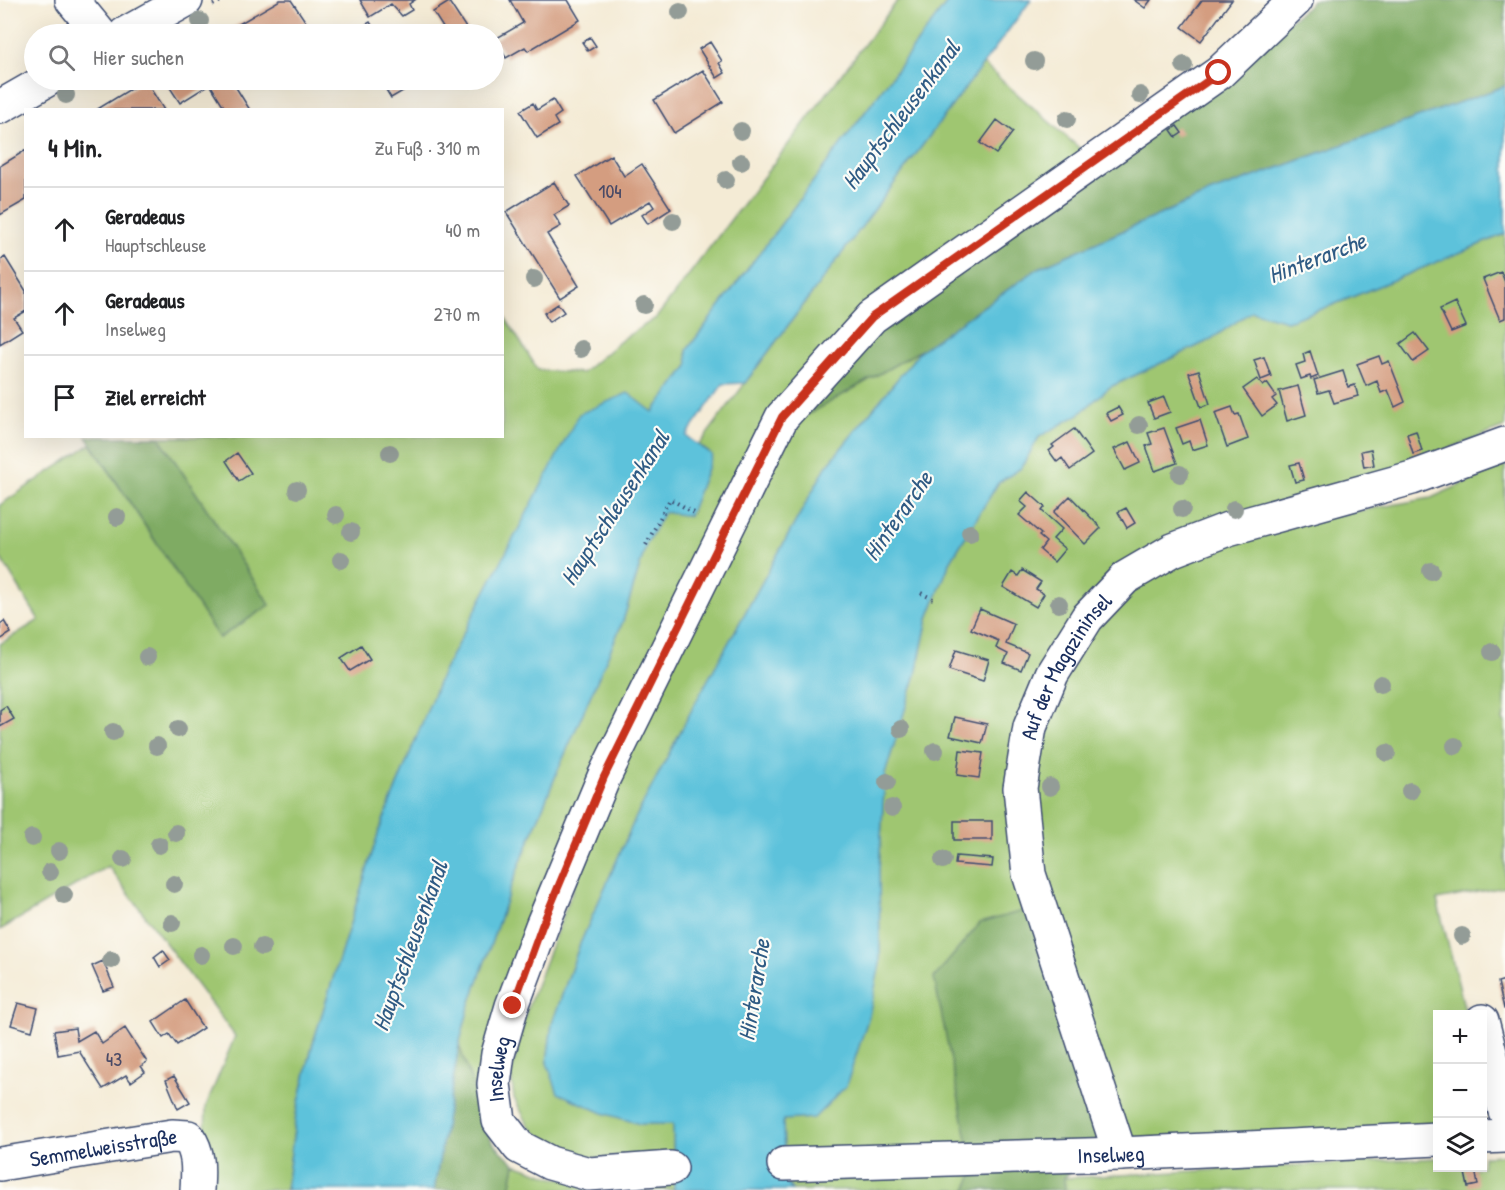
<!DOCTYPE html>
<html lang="de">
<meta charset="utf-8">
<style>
body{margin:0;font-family:"Patrick Hand",sans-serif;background:#f2f2f2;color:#202124}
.controls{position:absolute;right:18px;bottom:18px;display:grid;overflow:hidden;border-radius:0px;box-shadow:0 6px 24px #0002}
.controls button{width:54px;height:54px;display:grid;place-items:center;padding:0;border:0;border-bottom:2px solid #e0e0e0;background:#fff;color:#202124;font:30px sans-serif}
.stop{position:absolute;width:18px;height:18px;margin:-14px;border:4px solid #c8321e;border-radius:50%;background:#fff}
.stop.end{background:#c8321e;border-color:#fff;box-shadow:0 2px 6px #0008}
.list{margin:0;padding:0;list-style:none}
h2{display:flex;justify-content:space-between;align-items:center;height:78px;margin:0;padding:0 24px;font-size:26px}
h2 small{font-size:20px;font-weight:400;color:#757577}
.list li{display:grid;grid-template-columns:39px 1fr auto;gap:18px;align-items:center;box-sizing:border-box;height:84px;padding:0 24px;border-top:2px solid #e0e0e0}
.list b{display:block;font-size:22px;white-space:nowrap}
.list p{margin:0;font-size:20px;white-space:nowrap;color:#757577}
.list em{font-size:20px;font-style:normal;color:#757577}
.icon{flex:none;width:33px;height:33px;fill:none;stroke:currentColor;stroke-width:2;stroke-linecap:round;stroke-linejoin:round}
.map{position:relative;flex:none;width:1505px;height:1190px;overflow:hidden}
.search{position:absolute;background:#fff;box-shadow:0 6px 24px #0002;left:24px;top:24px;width:480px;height:66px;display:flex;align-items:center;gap:15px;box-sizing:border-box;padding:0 21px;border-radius:33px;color:#757577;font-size:22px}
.panel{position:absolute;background:#fff;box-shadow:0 6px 24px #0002;left:24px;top:108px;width:480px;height:330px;border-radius:0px}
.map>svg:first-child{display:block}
.green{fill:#9fc671;stroke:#5d7a68;stroke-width:1.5}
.forest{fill:#7fab63;stroke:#4d6d60;stroke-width:1.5}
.water{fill:#5dc2db;stroke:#3c789c;stroke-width:1.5}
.building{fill:#d49d80}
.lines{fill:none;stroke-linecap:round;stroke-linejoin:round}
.minor-casing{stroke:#3c4b70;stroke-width:36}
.major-casing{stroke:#3c4b70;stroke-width:36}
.path{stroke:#3c4b70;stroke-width:4;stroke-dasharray:1.5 4.5;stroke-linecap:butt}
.minor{stroke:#fff;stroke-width:33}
.major{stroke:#fff;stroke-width:33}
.tree{fill:#939c97}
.route{stroke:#c8321e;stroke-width:8}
.labels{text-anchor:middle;stroke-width:4.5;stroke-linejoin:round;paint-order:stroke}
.number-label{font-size:20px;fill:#494a66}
.street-label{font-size:22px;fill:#1b2f5e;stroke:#fdfcf7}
.water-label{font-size:24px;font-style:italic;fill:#2f5b84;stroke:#fdfcf7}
</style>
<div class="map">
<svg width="1505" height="1190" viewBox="0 0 1505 1190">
<rect width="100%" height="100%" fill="#fdfcf7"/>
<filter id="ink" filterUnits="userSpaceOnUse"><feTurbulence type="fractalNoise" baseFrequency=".0167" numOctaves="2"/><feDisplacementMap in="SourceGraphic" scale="12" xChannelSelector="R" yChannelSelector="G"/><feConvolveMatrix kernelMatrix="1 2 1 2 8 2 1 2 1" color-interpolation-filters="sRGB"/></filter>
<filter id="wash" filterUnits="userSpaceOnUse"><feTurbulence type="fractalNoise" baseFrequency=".008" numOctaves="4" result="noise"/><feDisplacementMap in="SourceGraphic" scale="24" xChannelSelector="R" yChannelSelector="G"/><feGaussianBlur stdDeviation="1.35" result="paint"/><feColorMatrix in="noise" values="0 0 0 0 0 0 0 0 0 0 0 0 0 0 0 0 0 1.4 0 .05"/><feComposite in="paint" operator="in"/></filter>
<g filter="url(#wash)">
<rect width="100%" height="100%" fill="#f4ebd5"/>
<!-- green -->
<path class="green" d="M898,0h51l-262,350 1,16 -35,47 -25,-20 -49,22 -138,261 -62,155 -66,212 -17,72 -10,75h-83l3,-84 29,-70 -127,-170 -108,64v-286l39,-24 -39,-63v-52l91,-61 128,194 51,-33 -111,-168 343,-1 1,-122 35,56 44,3 42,-35 32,-20z
M983,64l102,89 -302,244 -304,682 2,35 -22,-69 9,-35 44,-127 46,-113 65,-149 23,-76 18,-33 25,3 23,-60 -13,-10z
M1505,234v193l-101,39 -211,63 -150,136 -13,244 -56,264 -8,17h-174l-9,-13 1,-21 -1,-36 97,-156 -1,-94 6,-97 31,-99 12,-56 22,-56 48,-79 23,-15 18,-31 40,-23 31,-27 98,-46 44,-30 35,10 43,-15z
M921,350l-95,117 -127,229 -64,123 -55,125 -28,80 -5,39 93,61 34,-1 -1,36 -80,-1 -22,-5 -25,-11 -17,-16 -15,-28 -3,-23 15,-63 87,-227 180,-362z
M1505,465v246l-2,9 2,3v164l-68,13 29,114h-28l-1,114 -288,14 -29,-8 -71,-226 -16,-116 9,-58 20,-54 35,-57 37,-38 40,-22 117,-40 140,-25z
M1505,1155v35h-440l-1,-12 373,-20 1,10h44l1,-12z
M515,1164l39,14 120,2v10h-164z"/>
<!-- forest -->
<path class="forest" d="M1312,0h193v86l-296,107 -170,75 -118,82 -128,73 89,-101 424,-314z
M87,437h72l111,168 -51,33z
M1030,909l74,228 -40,41 1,12h-99l8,-17 -40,-195 46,-55z
M459,1045l33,97 23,22 -5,26h-76z"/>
<!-- water -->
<path class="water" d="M949,0h82l-286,383 -22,1 -37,52 26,19 -23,61 -25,-4 -18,33 -23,76 -65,149 -46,113 -44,127 -9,35 -25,145h-148l10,-75 17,-72 66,-212 62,-155 138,-262 49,-21 25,19 35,-46 -1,-16z
M1505,86v148l-175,72 -43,15 -35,-10 -44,30 -98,46 -31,27 -40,23 -18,31 -23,15 -48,79 -22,56 -12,56 -31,100 -6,96 1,94 -11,52 -23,70 -32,32 -31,2 1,36 -1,21 9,13h-118l-1,-66h-33l-37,-11 -45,-20 -11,-30 5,-39 28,-80 55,-125 64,-123 127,-229 95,-117 118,-82 170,-75z"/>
<g id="blocks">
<!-- building -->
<path class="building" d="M280,0h11l23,34h-78l-4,-6z
M360,0h55l-6,4 3,6 -10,6 -11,-12 -21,13z
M510,0h58l12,20 -52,31 -3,-4 -19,11 -11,-19 28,-16z
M1134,0h17l-6,8z
M1202,0h30l-31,41 -19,-14z
M449,2l21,32h-23l-14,-22z
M370,22l7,12h-23l-1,-2z
M590,37l6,9 -8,5 -6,-9z
M710,42l12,19 -3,2 6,10 -8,5 -18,-29z
M703,70l20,32 -49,31 -20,-33z
M145,80l19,30h-68z
M165,80h80l-10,6 15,24h-24l-16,-26 -30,19z
M380,80h23l5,8 -17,10z
M553,100l8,13 -7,5 4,7 -21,13 -17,-27 13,-8 4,7z
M997,120l16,12 -17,22 -16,-11z
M1177,126l5,7 -6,4 -5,-7z
M26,150v50l-26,15v-49z
M611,155l13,21 18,-12 29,45 -23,15 -6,-9 12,-8 -4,-6 -41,25 -32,-50z
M554,182l15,24 -15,9 7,11 -14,8 32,52 -19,12 -54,-86z
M5,257l21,34v20l-12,7 8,12 -22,14v-84z
M1501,272l4,10v36l-5,2 -17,-41z
M1455,302l11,24 -15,6 -11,-23z
M558,304l6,8 -15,10 -5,-9z
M1415,333l14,18 -16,11 -13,-18z
M1310,351l8,25 -7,3 -1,-3 -9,3 -5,-14 9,-3 -2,-8z
M1379,356l3,8 7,-3 16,41 -10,5 -7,-17 -7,3 -4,-12 -11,5 -9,-22z
M1264,357l7,19 -10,4 -7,-20z
M1199,370l11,34 -9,3 -12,-34z
M1343,371l5,16 7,-2 3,11 -24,7 -5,-13 -11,3 -4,-13z
M1257,379l6,7 4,-3 9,13 -4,3 5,6 -15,11 -19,-27z
M1298,386l8,29 -19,6 -8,-30z
M1164,397l6,15 -16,6 -6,-15z
M1118,407l5,8 -12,6 -5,-8z
M1232,407l3,8 4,-1 9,25 -21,8 -12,-34z
M1200,420l8,25 -16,5 -3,-9 -7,3 -6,-16z
M1164,428l13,35 -22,8 -9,-25 6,-2 -4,-11z
M1074,429l18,25 -22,16 -8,-12 -5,4 -8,-11 5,-4 -2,-2z
M1416,431l6,20 -9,3 -6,-20z
M1130,442l10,21 -15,7 -11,-21z
M1371,449l3,16 -10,2 -3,-16z
M237,453l14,20 -12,8 -13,-20z
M1299,463l5,17 -9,2 -5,-17z
M1028,492l17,15 -3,4 20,18 -9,10 12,10 -11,13 -14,-12 6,-8 -7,-6 2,-2 -22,-19 8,-8 -7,-6z
M1070,496l31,32 -16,16 -31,-32z
M1126,508l9,15 -8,5 -9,-16z
M1022,570l19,12 -5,7 8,5 -8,13 -33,-20 9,-15 6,4z
M980,609l34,15 -8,20 22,9 -7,17 -17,-7 4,-9 -12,-6 3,-7 -28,-12z
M4,621l7,12 -11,7v-16z
M361,645l9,14 -20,12 -9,-13z
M956,650l33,10 -6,21 -34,-11z
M6,706l8,13 -14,8v-17z
M955,717l32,7 -5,19 -32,-7z
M960,750l23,3 -4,25 -22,-3z
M954,821h38v19h-38z
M956,856l37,3 -1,8 -37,-3z
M163,950l7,10 -10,7 -6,-10z
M103,961l11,26 -11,4 -11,-25z
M1505,980v29h-1l-6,-27z
M185,1000l18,28 -26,17 -8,-11 -6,4 -10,-16z
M18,1003l20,5 -6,23 -21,-6z
M75,1028l2,13 17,-10 8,13 23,-16 22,34 -6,4 4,6 -14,10 -5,-7 -23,14 -24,-38 -21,4 -4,-24z
M174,1076l16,26 -12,7 -12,-29z
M1464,1168h11l3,17 -10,2z"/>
</g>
</g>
<g filter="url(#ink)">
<use href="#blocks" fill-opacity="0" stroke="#3c4b70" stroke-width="1.5"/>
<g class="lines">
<!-- minor casing -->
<g class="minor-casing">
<g id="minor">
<path d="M72,0l28,34"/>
<path d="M1482,1021l23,90"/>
<path d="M1482,1137l23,-1"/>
<path id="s1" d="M1120,1154l-91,-280 -9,-86 10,-61 22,-53 35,-56 38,-40 48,-28 55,-21 184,-51 93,-34"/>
<path id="s2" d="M0,1164l172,-28 16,1c12,17 10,34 9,53"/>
<path id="s3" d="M784,1164l336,-10 318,-15"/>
<path id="s4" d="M671,1168l-82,6 -39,-11 -31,-16 -20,-26 -5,-37 4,-30 14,-48 30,-80 62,-149 178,-360 90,-100 347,-244 77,-73"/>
</g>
</g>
<!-- major casing -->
<g class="major-casing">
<path id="major" d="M125,34l61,-34
M0,107l47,-27"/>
</g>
<!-- path -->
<path class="path" d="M213,5l10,-5
M74,86l12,-6
M646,545l24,-46 28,16
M921,593l14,7"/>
<!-- minor -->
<use href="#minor" class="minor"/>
<!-- major -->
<use href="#major" class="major"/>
</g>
<!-- trees -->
<g class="tree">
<circle cx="680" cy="12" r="9"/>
<circle cx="200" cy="21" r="9"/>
<circle cx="1034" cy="61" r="9"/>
<circle cx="1184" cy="65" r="9"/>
<circle cx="66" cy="95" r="9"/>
<circle cx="1140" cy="95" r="9"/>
<circle cx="1067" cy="119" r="9"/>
<circle cx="741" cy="131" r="9"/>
<circle cx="741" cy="162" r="9"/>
<circle cx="726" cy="180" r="9"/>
<circle cx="673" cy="221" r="9"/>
<circle cx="534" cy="279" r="9"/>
<circle cx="644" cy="305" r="9"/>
<circle cx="581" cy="349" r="9"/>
<circle cx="1139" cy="425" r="9"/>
<circle cx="390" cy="453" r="9"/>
<circle cx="1180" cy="474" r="9"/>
<circle cx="297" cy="490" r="9"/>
<circle cx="1182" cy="509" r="9"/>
<circle cx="1234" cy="509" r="9"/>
<circle cx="336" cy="515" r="9"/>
<circle cx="117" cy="517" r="9"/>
<circle cx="351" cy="532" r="9"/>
<circle cx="970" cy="533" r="9"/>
<circle cx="341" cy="560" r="9"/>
<circle cx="1431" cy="571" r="9"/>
<circle cx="1059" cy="604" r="9"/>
<circle cx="1492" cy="652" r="9"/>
<circle cx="147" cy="657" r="9"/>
<circle cx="1381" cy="684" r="9"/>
<circle cx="178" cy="729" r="9"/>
<circle cx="901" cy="729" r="9"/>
<circle cx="113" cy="732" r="9"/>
<circle cx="157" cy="746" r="9"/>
<circle cx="1455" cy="746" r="9"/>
<circle cx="935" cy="751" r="9"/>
<circle cx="1387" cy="753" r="9"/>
<circle cx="887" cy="782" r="9"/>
<circle cx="1050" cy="787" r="9"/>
<circle cx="1410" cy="791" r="9"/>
<circle cx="892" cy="808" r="9"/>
<circle cx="176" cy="833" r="9"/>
<circle cx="32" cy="838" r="9"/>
<circle cx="159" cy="845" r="9"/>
<circle cx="59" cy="851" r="9"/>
<circle cx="123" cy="859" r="9"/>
<circle cx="943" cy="860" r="9"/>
<circle cx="50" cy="872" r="9"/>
<circle cx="174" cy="884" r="9"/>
<circle cx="64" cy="895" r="9"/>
<circle cx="172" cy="923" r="9"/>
<circle cx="1462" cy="936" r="9"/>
<circle cx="234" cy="946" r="9"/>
<circle cx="262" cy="947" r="9"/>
<circle cx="201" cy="955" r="9"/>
<circle cx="111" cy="960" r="9"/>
</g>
</g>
<g class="lines" filter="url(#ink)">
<!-- route -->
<path class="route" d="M513,1006l29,-80 62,-149 178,-360 90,-100 347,-244"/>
</g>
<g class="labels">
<!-- number labels -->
<g class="number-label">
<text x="610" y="198">104</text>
<text x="114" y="1066">43</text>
</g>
<!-- street labels -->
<g class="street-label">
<text dy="8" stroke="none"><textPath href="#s1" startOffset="513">Auf der Magazininsel</textPath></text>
<text dy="8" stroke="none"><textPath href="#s4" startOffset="243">Inselweg</textPath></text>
<text dy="8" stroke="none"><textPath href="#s2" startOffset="105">Semmelweisstraße</textPath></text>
<text dy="8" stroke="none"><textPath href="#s3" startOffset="327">Inselweg</textPath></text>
</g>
<!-- water labels -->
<g class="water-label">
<text transform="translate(901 115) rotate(-53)" y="8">Hauptschleusenkanal</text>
<text transform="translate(1317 258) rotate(-21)" y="8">Hinterarche</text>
<text transform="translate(615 508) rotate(-57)" y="8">Hauptschleusenkanal</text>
<text transform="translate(898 516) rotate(-55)" y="8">Hinterarche</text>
<text transform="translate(410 946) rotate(-70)" y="8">Hauptschleusenkanal</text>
<text transform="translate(754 990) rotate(-81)" y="8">Hinterarche</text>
</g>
</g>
</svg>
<div class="controls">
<button>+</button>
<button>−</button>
<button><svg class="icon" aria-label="layers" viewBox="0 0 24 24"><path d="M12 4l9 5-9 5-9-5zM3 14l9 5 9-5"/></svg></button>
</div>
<div class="stop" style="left:1219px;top:73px"></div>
<div class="stop end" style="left:513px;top:1006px"></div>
<div class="search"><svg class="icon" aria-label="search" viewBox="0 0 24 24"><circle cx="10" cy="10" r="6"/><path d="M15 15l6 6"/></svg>Hier suchen</div>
<section class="panel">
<h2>4 Min.<small>Zu Fuß · 310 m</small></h2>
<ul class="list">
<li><svg class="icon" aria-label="ahead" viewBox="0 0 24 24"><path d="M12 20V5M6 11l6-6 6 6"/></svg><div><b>Geradeaus</b><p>Hauptschleuse</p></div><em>40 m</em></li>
<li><svg class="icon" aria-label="ahead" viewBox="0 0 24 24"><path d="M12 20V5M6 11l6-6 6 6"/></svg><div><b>Geradeaus</b><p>Inselweg</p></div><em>270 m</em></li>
<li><svg class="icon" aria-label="arrive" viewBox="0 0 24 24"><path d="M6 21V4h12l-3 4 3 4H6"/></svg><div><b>Ziel erreicht</b></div></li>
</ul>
</section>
</div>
